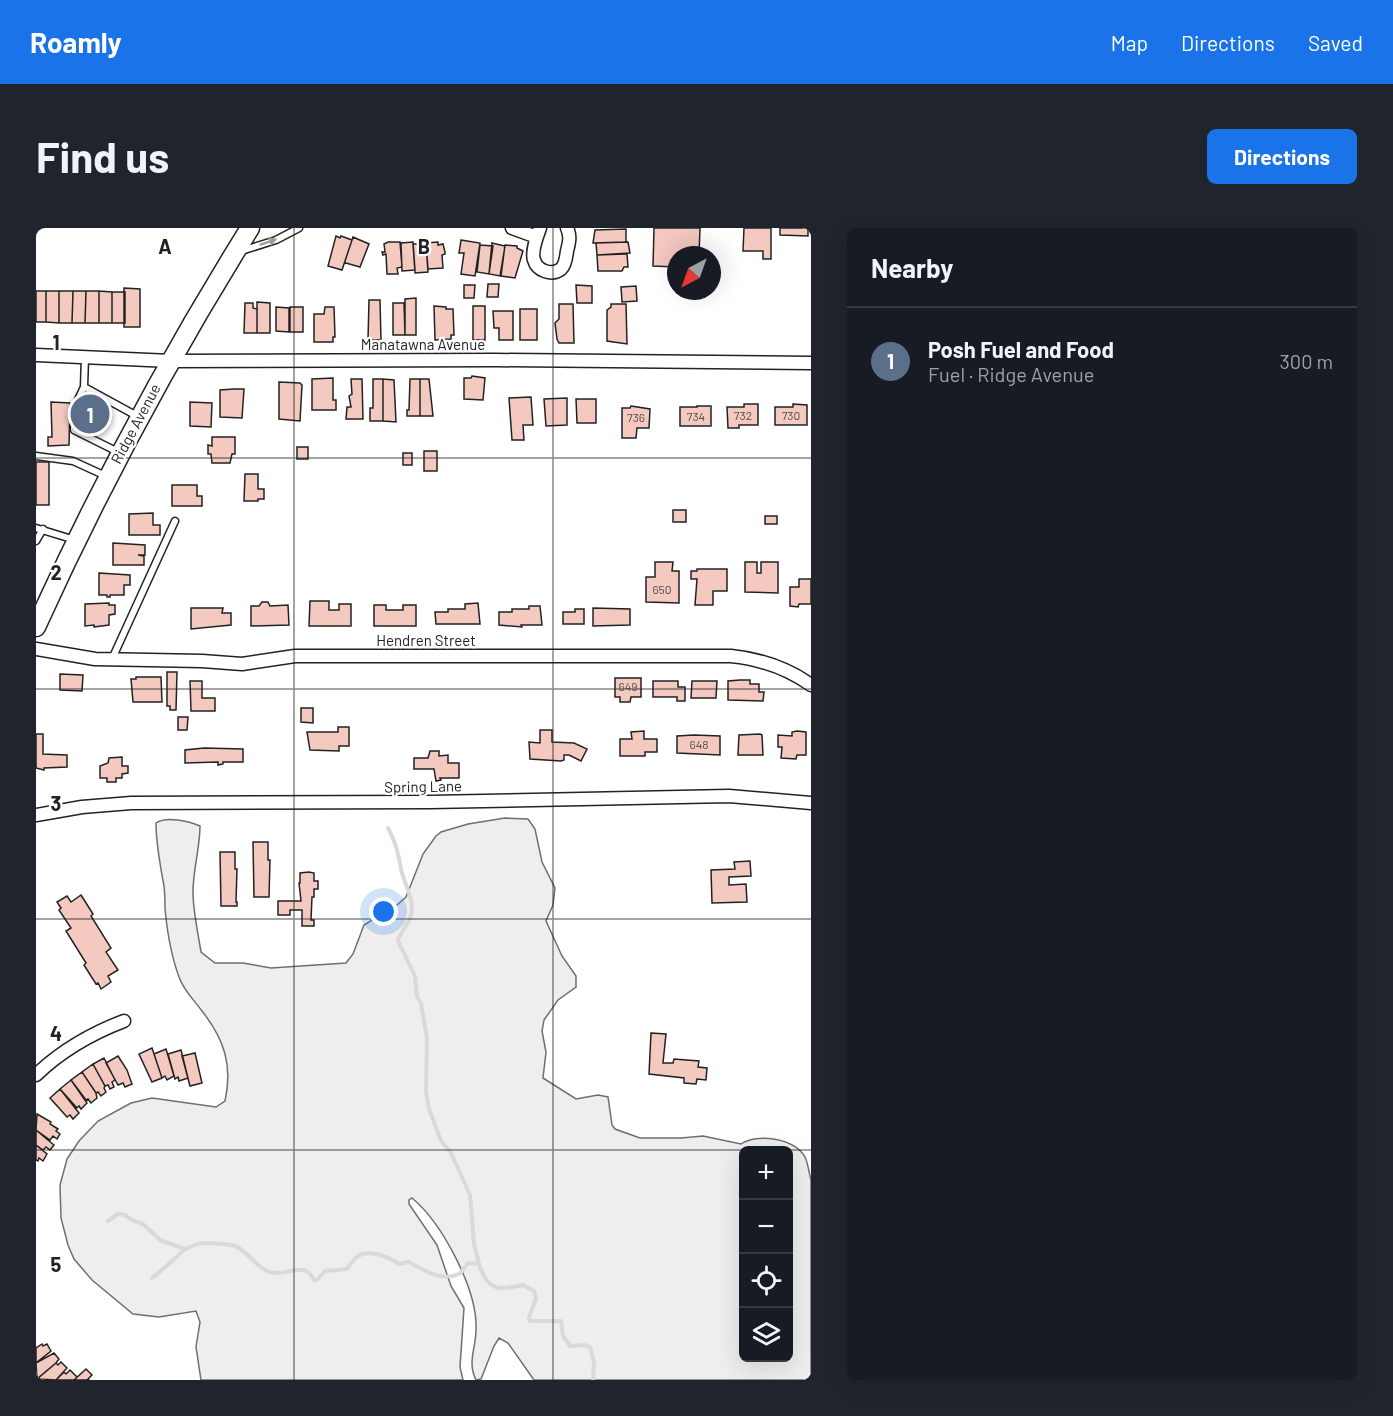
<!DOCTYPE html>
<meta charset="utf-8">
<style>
body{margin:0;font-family:Barlow,sans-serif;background:#20242c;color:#f1f3f6}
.controls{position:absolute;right:18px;bottom:18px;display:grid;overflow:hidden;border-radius:9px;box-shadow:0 6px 24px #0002}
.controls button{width:54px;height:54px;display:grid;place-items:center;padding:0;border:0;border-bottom:2px solid #363941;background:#171b24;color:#f1f3f6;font:30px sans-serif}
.compass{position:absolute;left:631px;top:18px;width:54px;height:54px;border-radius:50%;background:#171b24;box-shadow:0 6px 24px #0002;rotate:221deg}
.you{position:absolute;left:348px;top:684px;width:21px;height:21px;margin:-15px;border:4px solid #fff;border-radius:50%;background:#1a73e8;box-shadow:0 0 0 9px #1a73e833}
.badge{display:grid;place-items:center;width:39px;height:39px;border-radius:50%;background:#1a73e8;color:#fff;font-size:20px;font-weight:700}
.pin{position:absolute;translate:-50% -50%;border:3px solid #fff;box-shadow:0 2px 6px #0006}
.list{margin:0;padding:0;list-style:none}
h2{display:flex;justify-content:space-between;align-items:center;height:78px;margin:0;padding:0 24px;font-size:26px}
h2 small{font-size:20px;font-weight:400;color:#9ea1a6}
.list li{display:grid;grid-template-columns:39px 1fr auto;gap:18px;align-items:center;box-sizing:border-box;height:108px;padding:0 24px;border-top:2px solid #363941}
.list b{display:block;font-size:22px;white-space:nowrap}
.list p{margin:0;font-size:20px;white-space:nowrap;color:#9ea1a6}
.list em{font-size:20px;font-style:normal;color:#9ea1a6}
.icon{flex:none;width:33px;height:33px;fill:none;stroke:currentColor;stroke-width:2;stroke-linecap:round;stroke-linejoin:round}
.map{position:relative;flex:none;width:775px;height:1152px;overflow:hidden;border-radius:9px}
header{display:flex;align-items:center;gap:36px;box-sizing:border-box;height:84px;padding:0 30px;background:#1a73e8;color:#fff}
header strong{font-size:28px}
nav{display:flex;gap:33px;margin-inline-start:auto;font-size:21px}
.intro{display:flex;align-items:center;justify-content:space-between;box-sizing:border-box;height:144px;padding:0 36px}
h1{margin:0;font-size:42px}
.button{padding:15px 27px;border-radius:9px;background:#1a73e8;color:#fff;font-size:21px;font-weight:700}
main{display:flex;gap:36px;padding:0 36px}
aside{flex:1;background:#171b24;border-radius:9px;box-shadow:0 6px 24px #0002}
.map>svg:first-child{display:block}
.green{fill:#eee;stroke:#6f6f6f;stroke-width:1.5;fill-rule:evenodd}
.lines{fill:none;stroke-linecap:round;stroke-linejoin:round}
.stream{stroke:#d9d9d9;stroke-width:4}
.building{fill:#f3c9c0;stroke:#222;stroke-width:1.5}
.service-casing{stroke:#222;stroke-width:9}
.minor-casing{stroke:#222;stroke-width:15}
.primary-casing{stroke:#222;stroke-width:21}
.service{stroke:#fff;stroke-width:6}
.minor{stroke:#fff;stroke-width:12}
.primary{stroke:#fff;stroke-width:18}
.oneway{fill:#9c9c9c}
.grid{fill:none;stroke:#222;stroke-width:1.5;stroke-opacity:0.55}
.labels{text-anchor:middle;stroke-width:4.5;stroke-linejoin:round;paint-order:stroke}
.number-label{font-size:12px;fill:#564c4a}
.street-label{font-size:15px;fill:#222;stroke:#fff}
.grid-label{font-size:20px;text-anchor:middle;font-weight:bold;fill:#222;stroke:#fff;stroke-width:4.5;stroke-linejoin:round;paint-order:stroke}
</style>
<header>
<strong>Roamly</strong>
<nav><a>Map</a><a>Directions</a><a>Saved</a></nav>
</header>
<div class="intro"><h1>Find us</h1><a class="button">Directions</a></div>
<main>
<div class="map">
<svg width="775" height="1152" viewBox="0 0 775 1152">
<rect width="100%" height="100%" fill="#fff"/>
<!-- green -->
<path class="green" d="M469,590l23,1 7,10 7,33 13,26 -2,17 -7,16 16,35 14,20v11l-18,13 -14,20 -2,11 4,21 -3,26 33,21 22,-4 10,2 4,28 3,4 25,9h41l22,-2 38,8c16,-11 53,-6 64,13 3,6 4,16 6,23v200h-277l-26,-37 -9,-5 -5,8 -13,33 -5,1c-9,-18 0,-32 0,-50 2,-40 -34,-107 -64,-132l-3,2v4l28,41 14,41 13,22 -4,59 3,13h-262l-5,-33 4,-25 -4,-11 -37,6 -26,-3 -41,-34 -18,-21 -6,-14 -7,-27 -1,-33 7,-26 12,-18 19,-20 33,-18 21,-5 64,9 9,-6c8,-36 -1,-62 -23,-90 -8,-11 -18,-20 -23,-34 -7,-19 -12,-47 -14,-68 0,-7 0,-15 -1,-23 -4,-21 -8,-42 -8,-63 10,-7 33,-2 44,3 0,22 -7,43 -7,66 0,19 5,41 8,60l14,11h28l28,5 75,-5 7,-9 11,-29 33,-20 9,-8 17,-43 13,-18 5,-4 27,-8zM708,922h44v208h-44z"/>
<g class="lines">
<!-- stream -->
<path class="stream" d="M352,600c8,14 10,25 13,41 3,15 14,30 10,46 -2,9 -10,15 -13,26l17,35 2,21 4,6 6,36 -1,53 3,17 12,32 10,12 19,42 4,49 5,20
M72,993l10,-7 7,1 7,5 11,4 17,16 25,9c5,-1 8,-4 13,-5 5,-2 31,0 37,2 13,4 23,27 42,27 13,0 29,-11 37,7h3l8,-9 22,-2c3,-4 6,-9 10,-12 11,-9 32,0 42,7l10,-2c14,8 33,20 50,12 4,-3 6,-8 9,-11l11,1c9,28 19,26 44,21l11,6 2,8 -7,18 1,4h31l2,15 7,10 15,-1 5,2 4,15 -1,18
M116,1050c12,-9 22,-19 33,-29"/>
</g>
<!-- building -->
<path class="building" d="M618,0h46l-1,27h-23v12l-23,-1z
M708,0h27v31h-8v-8h-20z
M744,0h28v8l-28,-1z
M590,1v13l-33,1 2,-13z
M300,8l4,2 1,-2 11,4 -10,30 -14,-4z
M317,9l16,7 -9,23 -14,-4 -2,1z
M425,12l19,3 -5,33 -14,-2 3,-21h-5z
M352,14h12l2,25 -5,1 1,6h-11l-1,-20 -3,1 -1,-3h3l-1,-8z
M377,14l2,28 -13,1 -1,-28z
M402,14v3l5,-1 2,8v2l-3,1 1,13 -15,1 -2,-26z
M592,14l2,11 -33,2 -1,-12z
M456,15l13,3 -5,30 -11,-2z
M377,16h13l2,28 -13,1z
M444,17l13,1 -4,28 -12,-2z
M469,17l12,1v2l6,3 -8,27 -14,-2z
M590,26h1l1,13h-4l-2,4h-24l-1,-16z
M452,56h11l-1,13h-11z
M428,57h11l-1,13h-10z
M540,57l16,1v17h-15z
M600,58l1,15 -15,1 -1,-15z
M88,60l16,1v38h-16z
M0,63h10v31h-10z
M10,63h13v32l-13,-1z
M23,63h14l-1,32h-13z
M37,63h13l-1,32h-13z
M50,63h13v32h-14z
M63,63l13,1v31h-13z
M76,64h13v31h-13z
M380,70v37h-11v-36z
M333,72h11l1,40h-13z
M221,74l13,1v30h-13z
M209,75h8v5l4,1v24h-13z
M357,75h11l1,32h-12z
M523,76h14l1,39h-15l-2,-4 -2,-16 4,-4z
M575,76h15l1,40 -20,-3v-31l4,-3z
M398,78l12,1v2h7l1,26h-3v4l-16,1z
M437,78h12v34h-12z
M240,79l13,1v24l-13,-1z
M254,79h13v25h-13z
M289,79h9l1,30h-2v5h-19v-28h10z
M484,81h17v31h-17z
M457,83h20v29h-14v-12h-5z
M436,148l13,2 -2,22 -19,-1v-21h7z
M297,150v22h3v10h-24v-31z
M315,151h11l1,40h-17l1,-12h4l-2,-11 3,-2z
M337,151h10v42h-13v-13h3z
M347,151l11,1 2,42 -13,-1z
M374,151h10v37h-13v-6h2z
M384,151h9l4,37h-13z
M243,154l21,1 2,2 -2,36 -21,-2z
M198,161h10l-2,29 -22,-1v-27z
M495,169l2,28h-10l1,15h-12l-3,-42z
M531,170v27l-21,1 -2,-27z
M540,171h20v24h-19z
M47,172l23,13 -8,14 -23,-13z
M15,174l19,1 -1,42 -21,1v-9h4z
M154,174l22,1 -1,24 -21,-1z
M708,176h14v21h-19v3h-11l-1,-21h17z
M757,176l14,1v20h-32v-18h18z
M595,178l19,3 -1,19h-12l-1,10h-14v-30h8z
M661,178h14v20h-31v-19h17z
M176,209h23v17h-3l-2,9h-18l-1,-9h-3v-9l4,1z
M261,219h11v12h-11z
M388,223h13v20h-13z
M367,225h9v12h-9z
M0,234h13v43h-13z
M209,246h13v15h6v10h-6v2h-14z
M136,257h25v11h5v10h-30z
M637,282h13v12h-13z
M117,285v12h7v10h-31v-21z
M729,288h12v8h-12z
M77,315l32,2v10h-7l6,1v9h-31z
M619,334h18l-1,9h7v32l-33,-1v-25h9z
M709,334h12v11h4v-11h17v31l-33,-1z
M661,341h30v22h-14v14h-18l2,-26h-6v-8h6z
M63,345l31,2v10h-6v10h-14v2h-3v-2h-8z
M763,351h12v25h-12l-1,3 -8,-1v-19h9z
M274,373h19v9h10v-6h12v22h-42z
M226,374h6l2,4 18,-1 1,20 -38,1v-20h8z
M73,375v2h6v9l-6,1v10l-15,2v-2l-9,1v-22z
M442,375l2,21h-44l-1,-12h13v-3h17v-5z
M338,377h12v5h17v-5h13v21h-42z
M493,378h11l2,19h-21l1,2 -23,-2v-13h13v-3h17z
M155,380h32l-1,5h9v12l-40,4z
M557,380l37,1v16l-37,1z
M539,381h9v15h-21v-12h12z
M131,444h10l-1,38h-6v-4h-3z
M24,446l23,1 -1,16 -22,-1z
M100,449h25l1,25h-29l-2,-23h5z
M579,450h26v19h-10l-1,5h-10v-5h-5z
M704,452h10v4h9v8h5l-1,9 -35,-1v-19z
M154,453h12v17h13v13h-24z
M617,453h25v6h7v14h-8v-4h-24z
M656,453h25l-1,17h-25z
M265,480h12v15l-12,-1z
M142,489h10l-1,13h-9z
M302,499h11v19h-10v5l-29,-1 -3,-18h31z
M504,502h12v12l22,1 13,6 -6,12 -12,-6h-5v5l-3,1 -31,-2 -1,-17 11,1z
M608,503v8h13v13h-12v4h-25v-17h12l-1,-7z
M761,503l9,1v23h-9l-1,4 -15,-1 1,-11h-4v-12l14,1v-4z
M0,506h7v20l24,1v12l-23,1v2l-8,-2z
M724,506l2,1 1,20h-25l1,-20z
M658,507l26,1v19l-43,-2v-17z
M168,520l39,1v13h-20v2l-5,1v-3l-33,1v-13z
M394,523h9v5l9,-1v8h11v15h-19l1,2 -5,1 -2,-12h-20v-11h14z
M86,529v9h6v7l-6,1v4h-6v4h-9v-4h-7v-12l8,-3 1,-5z
M217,614h15v18h2l-1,37h-15z
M184,624h15v17h2l-1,33h1v4h-16z
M714,633l1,15 -22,1v8l17,-1 1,18 -35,1 -1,-33 24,-1 -1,-7z
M273,644l5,1v8h4v8h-4v8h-2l-1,23h3v6h-12v-16h-12v5h-12v-14h23l-2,-18h1v-10z
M45,667l12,19 -2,2 20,32 -5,4 12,18 -10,6 3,6 -10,7 -3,-6 -2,1 -12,-19 2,-2 -20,-32 5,-3 -12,-18 2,-2 -4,-6 10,-6 4,6z
M615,805l15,1 -3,29h10l1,-4 25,2 -1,6 9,1 -1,12 -9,-1 -1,5 -12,-1v-5l-35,-4z
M116,820l10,30 -10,4 -13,-28z
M130,821l8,27 -7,4 -2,-4 -3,2 -8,-24z
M145,822l7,28 -9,3 -1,-4 -3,2 -7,-25z
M159,825l7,30 -12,3 -8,-30z
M82,828l9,14 5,14 -7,3 -2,-4 -5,2 -12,-22z
M68,830l11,22 -3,2 2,5 -4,2 -2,-4 -3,1 -12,-22z
M57,836l12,22 -1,2 2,4 -5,4 -3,-4 -2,1 -14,-21z
M46,844l14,21 1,5 -6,5 -3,-4 -2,1 -15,-20z
M35,852l16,23 -6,6 -2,-3 -2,2 -17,-19z
M24,861l19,24 -6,6 -3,-4 -3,2 -17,-19z
M1,886l14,8 -1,2 8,5 -2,2 4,3 -3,5 -4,-3 -3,4 -14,-10z
M0,902l18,15 -4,5 -4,-3 -3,3 -7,-5z
M0,917l11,9 -4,7 -4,-3 -1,3 -2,-1z
M6,1116l1,2 4,-2 4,7 -15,12v-15z
M18,1125l5,6 -3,4 -19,16 -1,-16z
M25,1134l6,6 -11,12 -19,-1 19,-16 2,2z
M50,1141l6,6 -4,4 1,1h-15z
M34,1142l7,7 -3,3h-18l8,-8 2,2z"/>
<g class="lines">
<!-- service casing -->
<g class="service-casing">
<path id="service" d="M205,23l35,-11 23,-12
M49,129l-1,30 -10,21v22l44,22
M48,159l53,29
M59,178l5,-10
M44,205l7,-12
M0,228l37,5 35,16
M0,300l39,12
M0,313l7,-12
M76,431l63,-138"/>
</g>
<!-- minor casing -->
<g class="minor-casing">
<path id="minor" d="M476,0l25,9
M504,0c-3,8 -9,24 -6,32 3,11 18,16 27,9 5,-5 5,-12 6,-18 2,-8 4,-15 0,-23
M0,127l135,6 324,-1 316,3
M0,421l59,10 107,2 40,3 53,-8h436c29,3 56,12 80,29
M0,587l46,-8 49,-4 300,-1 298,-6 82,7
M0,847c26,-25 54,-41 88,-54"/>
</g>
<!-- primary casing -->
<g class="primary-casing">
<path id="primary" d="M0,399c62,-137 134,-271 214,-399"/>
</g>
<!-- service -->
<use href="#service" class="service"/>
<!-- minor -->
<use href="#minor" class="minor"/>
<!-- primary -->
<use href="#primary" class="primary"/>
</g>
<!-- one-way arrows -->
<defs><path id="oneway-solid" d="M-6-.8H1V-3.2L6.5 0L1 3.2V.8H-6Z" transform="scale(1.5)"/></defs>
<use class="oneway" href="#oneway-solid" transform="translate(232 14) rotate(-19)"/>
<!-- grid -->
<path class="grid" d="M258,0v1152M517,0v1152M0,230h775M0,461h775M0,691h775M0,922h775"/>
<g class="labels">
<!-- number labels -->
<g class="number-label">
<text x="707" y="192">732</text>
<text x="755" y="192">730</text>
<text x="660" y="193">734</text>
<text x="600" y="194">736</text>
<text x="626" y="366">650</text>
<text x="592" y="463">649</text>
<text x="663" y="521">648</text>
</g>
<!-- street labels -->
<g class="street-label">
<text x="387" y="122">Manatawna Avenue</text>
<text transform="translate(100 196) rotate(-62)" y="5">Ridge Avenue</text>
<text x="390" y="418">Hendren Street</text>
<text transform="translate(387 559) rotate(-1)" y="5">Spring Lane</text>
</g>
</g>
<g class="grid-label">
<text x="129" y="26">A</text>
<text x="388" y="26">B</text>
<text x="20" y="122">1</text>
<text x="20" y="352">2</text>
<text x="20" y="583">3</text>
<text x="20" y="813">4</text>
<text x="20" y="1044">5</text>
</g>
</svg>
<div class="controls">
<button>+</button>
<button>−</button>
<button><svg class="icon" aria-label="locate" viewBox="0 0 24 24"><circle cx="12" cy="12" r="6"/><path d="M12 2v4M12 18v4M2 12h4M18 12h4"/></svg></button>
<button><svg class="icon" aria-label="layers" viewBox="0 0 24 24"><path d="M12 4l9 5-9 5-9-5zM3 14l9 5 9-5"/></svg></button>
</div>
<svg class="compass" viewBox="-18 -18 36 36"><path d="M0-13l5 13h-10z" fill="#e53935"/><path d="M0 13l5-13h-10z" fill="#9ea1a6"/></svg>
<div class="you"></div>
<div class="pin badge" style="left:54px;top:186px;background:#5c6f8a">1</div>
</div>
<aside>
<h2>Nearby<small></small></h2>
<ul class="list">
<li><span class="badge" style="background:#5c6f8a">1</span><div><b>Posh Fuel and Food</b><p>Fuel · Ridge Avenue</p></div><em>300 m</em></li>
</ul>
</aside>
</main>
